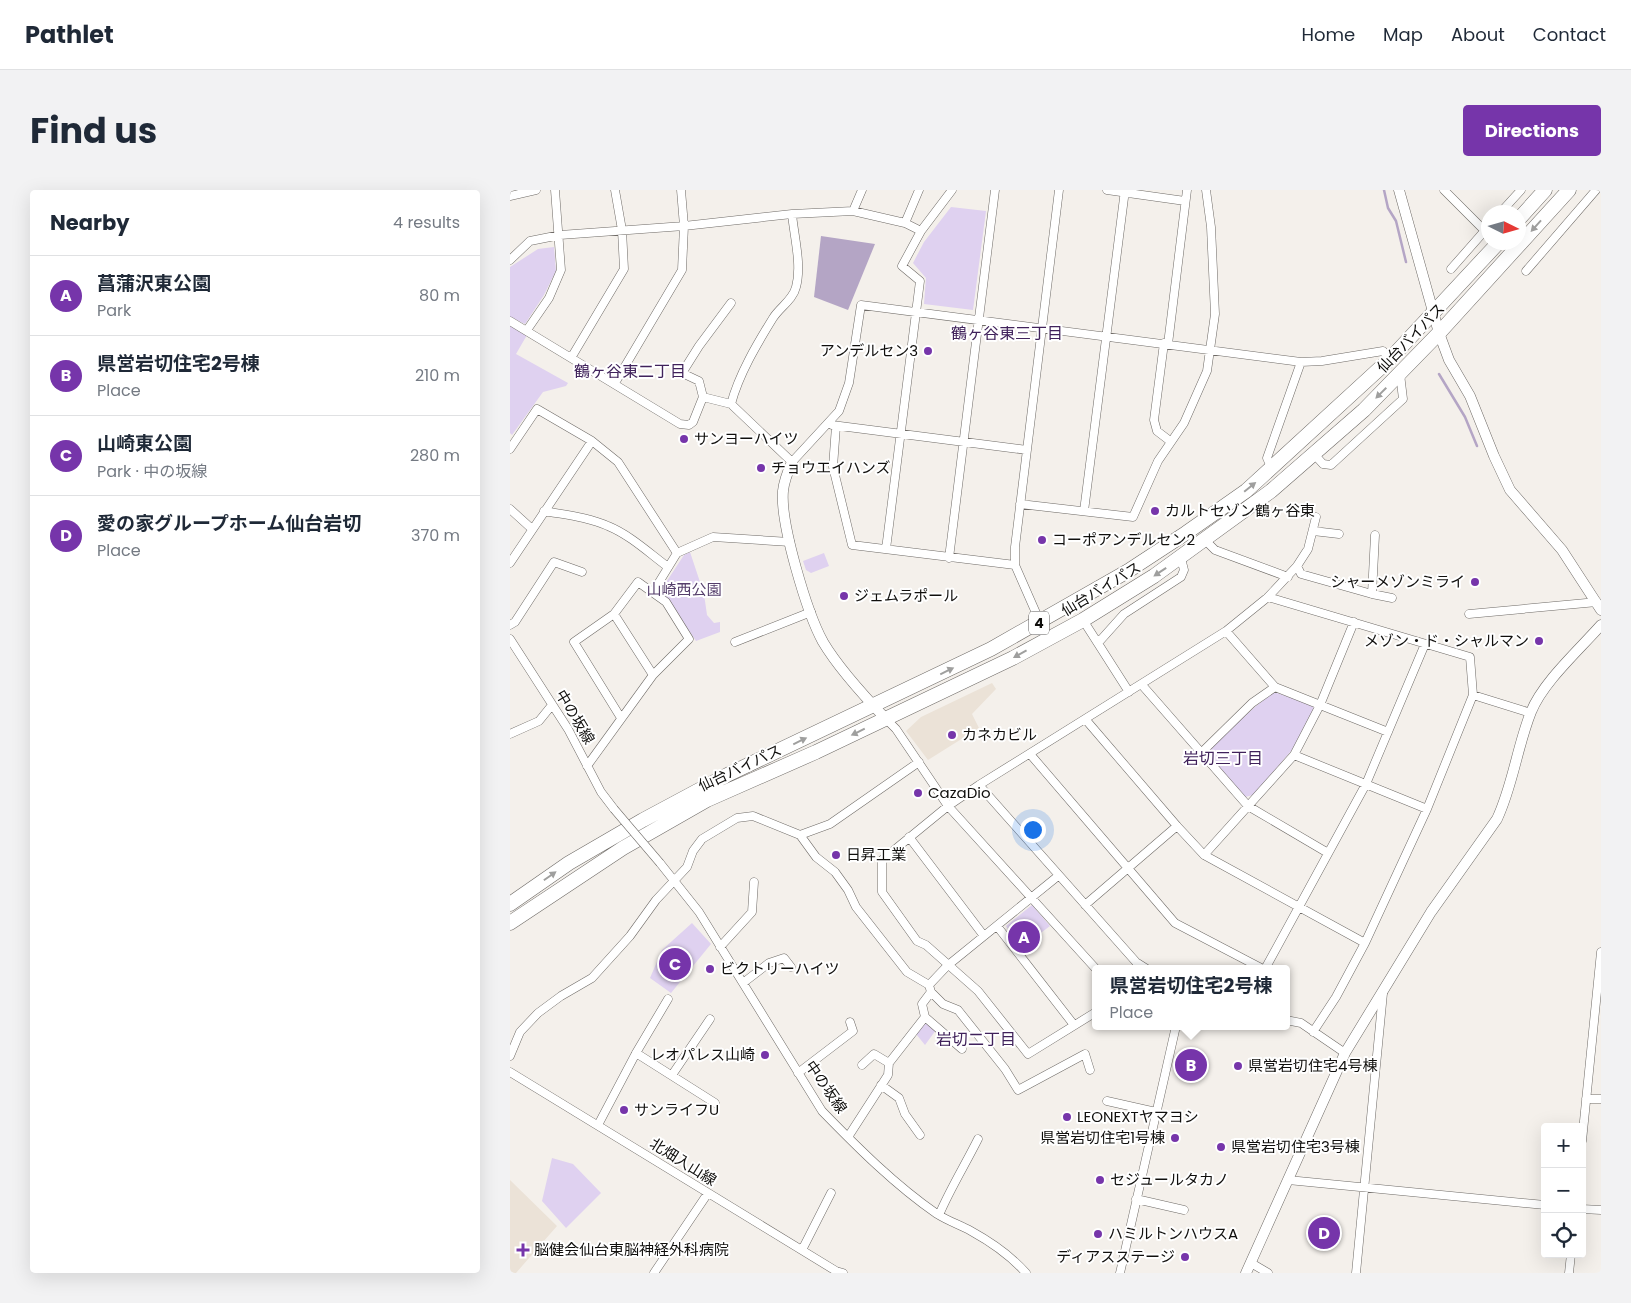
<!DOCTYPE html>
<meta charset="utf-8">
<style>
body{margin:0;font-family:Poppins,"Noto Sans JP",sans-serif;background:#f2f2f3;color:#1f2937}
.controls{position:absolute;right:15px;bottom:15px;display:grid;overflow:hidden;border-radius:5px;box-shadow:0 5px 20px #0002}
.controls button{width:45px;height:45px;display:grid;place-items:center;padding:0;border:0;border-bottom:1px solid #e0e1e3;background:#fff;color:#1f2937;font:25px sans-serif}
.compass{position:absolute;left:971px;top:15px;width:45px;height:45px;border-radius:50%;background:#fff;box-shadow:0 5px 20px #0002;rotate:95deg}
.you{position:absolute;left:522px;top:639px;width:18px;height:18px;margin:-12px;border:4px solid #fff;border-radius:50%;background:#1a73e8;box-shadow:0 0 0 8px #1a73e833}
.badge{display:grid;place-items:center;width:32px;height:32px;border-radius:50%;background:#7635aa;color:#fff;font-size:16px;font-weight:700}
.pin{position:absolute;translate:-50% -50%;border:2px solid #fff;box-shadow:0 1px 5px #0006}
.popup{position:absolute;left:582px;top:775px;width:198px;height:65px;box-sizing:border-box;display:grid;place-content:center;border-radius:5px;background:#fff;filter:drop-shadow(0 1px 4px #0005);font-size:16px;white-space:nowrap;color:#747a83}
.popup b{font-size:19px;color:#1f2937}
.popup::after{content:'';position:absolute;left:50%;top:100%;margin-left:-10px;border:10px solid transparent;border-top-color:#fff}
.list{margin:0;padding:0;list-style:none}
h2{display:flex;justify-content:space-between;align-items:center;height:65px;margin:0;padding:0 20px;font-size:21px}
h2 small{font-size:16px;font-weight:400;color:#747a83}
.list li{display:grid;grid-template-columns:32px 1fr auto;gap:15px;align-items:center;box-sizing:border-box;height:80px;padding:0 20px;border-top:1px solid #e0e1e3}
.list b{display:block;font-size:19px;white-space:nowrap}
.list p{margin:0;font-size:16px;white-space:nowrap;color:#747a83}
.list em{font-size:16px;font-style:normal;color:#747a83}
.icon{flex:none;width:28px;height:28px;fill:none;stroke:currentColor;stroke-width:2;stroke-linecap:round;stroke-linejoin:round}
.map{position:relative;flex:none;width:1091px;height:1083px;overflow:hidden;border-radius:5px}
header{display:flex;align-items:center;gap:30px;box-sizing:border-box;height:70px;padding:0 25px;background:#fff;border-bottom:1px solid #e0e1e3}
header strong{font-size:24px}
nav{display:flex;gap:28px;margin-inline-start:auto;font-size:18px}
.intro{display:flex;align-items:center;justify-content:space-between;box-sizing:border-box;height:120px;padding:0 30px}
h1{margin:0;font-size:35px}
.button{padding:12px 22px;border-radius:5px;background:#7635aa;color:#fff;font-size:18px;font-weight:700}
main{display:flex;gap:30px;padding:0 30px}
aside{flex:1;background:#fff;border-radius:5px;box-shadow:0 5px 20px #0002}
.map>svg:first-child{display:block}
.built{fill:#ebe2d7}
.green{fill:#dfd1f0}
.water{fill:#b4a5c5}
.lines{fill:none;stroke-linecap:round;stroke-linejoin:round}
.stream{stroke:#b4a5c5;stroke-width:2.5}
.street-casing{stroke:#6e6a66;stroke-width:9}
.secondary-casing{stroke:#6e6a66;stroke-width:11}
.highway-casing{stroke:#6e6a66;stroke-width:15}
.street{stroke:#fff;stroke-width:8}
.secondary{stroke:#fff;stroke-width:10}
.highway{stroke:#fff;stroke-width:14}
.street-bridge-casing{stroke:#6e6a66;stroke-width:9;stroke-linecap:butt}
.street-bridge{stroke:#fff;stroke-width:8}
.oneway{fill:#9f9f9e}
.poi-dot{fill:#7635aa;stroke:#fff;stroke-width:2}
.labels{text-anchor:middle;stroke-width:4;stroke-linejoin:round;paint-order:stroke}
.shield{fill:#fff;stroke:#585756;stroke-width:1}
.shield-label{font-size:14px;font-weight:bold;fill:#100f0d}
.street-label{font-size:15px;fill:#100f0d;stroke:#fff}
.poi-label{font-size:15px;fill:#100f0d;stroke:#fff;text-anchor:start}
.park-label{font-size:15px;fill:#553e6b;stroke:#fff}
.neighbourhood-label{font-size:16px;fill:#40225b;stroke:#fff}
</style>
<header>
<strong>Pathlet</strong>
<nav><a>Home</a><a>Map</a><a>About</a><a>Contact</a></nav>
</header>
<div class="intro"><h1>Find us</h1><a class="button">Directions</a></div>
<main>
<aside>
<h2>Nearby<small>4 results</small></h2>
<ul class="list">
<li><span class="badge">A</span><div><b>菖蒲沢東公園</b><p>Park</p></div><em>80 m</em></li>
<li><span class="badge">B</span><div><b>県営岩切住宅2号棟</b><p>Place</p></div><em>210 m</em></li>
<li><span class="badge">C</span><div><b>山崎東公園</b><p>Park · 中の坂線</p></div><em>280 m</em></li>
<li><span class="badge">D</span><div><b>愛の家グループホーム仙台岩切</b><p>Place</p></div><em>370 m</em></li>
</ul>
</aside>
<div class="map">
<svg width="1091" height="1083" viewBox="0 0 1091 1083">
<rect width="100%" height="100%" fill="#f4f0eb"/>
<!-- built -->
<path class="built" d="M482,493l4,6 -24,25 7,14 -51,32 -22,-29 15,-14z
M0,990l47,46 -41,47h-6z"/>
<!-- green -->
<path class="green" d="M441,17l35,4 -13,99 -49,-6 2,-26 -13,-15 11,-21z
M44,57l2,24 -12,24 -19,29 -15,-7v-50l28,-18z
M0,134l17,11 -11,19 52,29 -2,3 -23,6 -31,43 -2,-2z
M180,362l14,42 3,21 7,8 6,-1v10l-24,9 -35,-51 23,-35z
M314,363l5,13 -18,7 -5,-3 -3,-9z
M764,502l37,12 3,4 -22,42 -39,45 -8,2 -38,-44 1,-4 48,-43z
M522,715l18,21 -29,22 -15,-22z
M182,733l19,21 -40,49 -21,-15 12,-28z
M416,830l10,10 -11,15 -9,-11z
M42,968l21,6 28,29 -35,35 -24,-27z"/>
<!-- water -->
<path class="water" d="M311,46l54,8 -27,66 -34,-13z"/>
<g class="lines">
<!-- stream -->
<path class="stream" d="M874,0l4,18 8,13 10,41
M929,184l26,43 12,29"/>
<!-- street casing -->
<g class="street-casing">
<path id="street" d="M597,0l78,11
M934,0l41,41
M0,6l26,-6
M343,21l9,-21
M991,22l20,-22
M395,33l14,-33
M0,70l20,-19 30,-6 124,-9 108,-12 61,-3 52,12 16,8
M941,79l37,-42
M1016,81l70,-81
M0,131l170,103 9,1 4,-3 10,-25 28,7 61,58 47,-51 10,-28 12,-78 440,57 21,-1 61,-10 7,8
M17,140l22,-32 12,-28 -6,-80
M654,153l-10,77 3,11 13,10
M658,154l19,-154
M61,168l53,-89 -2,-39 -7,-40
M105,193l67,-113 2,-44 -3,-36
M193,207l-4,-16 -17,-8 17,-27 32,-43
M221,214c8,-30 26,-60 42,-86 7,-11 20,-18 23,-31 6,-22 -2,-51 -4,-73
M322,235l195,25
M326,236l-3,41 19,78 163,20
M0,259l27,-40 55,32 26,21 59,91
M804,264l9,10 8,1 72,-66 -3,-25
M762,279l-5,-11 34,-96
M510,314l113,13 25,-56 26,-38 23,-52 8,-57 -4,-87 -5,-37
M0,319l22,20
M34,321c22,4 44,6 64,15 22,9 41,27 60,41
M574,321l41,-321
M803,341l26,3
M695,350l10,10 73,27
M376,359l34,-268 -18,-15 19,-35 31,-41
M439,368l46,-368
M0,373l82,-122
M787,376l4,8 71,20 20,4
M143,402l24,-39 36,-16 77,5
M862,404l3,-59
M758,407l202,60 3,38 -46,114 -62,134 -29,54 -23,35
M104,424l39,61
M959,424l128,-12
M573,430l46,72
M530,432l-25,-57v-18l44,-357
M0,435l5,-3 39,-60 28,10
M716,441l49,56 113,45
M0,449l58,90 33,63 13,17
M225,452l76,-30
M588,453l26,-29 57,-37 3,-7 -3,-12
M632,495l106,121 80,47
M963,505l58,18
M376,529l10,10 52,77 148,163
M576,530l91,106 27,29 161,88
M0,544l29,-13 13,-16
M691,563l51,-50 23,-16
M520,564l145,169 88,46
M784,565l133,54
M77,576l66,-91 36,-36 -23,-37 -28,-20 -24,32 -40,28 47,76
M469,595l157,177 11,7
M290,645l16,22 19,15 13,18 8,17 51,65 22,13 2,7
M399,647l75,99
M694,665l90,-100 26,-50 34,-83
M150,673l39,49 123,199c35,36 73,74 115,103 11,7 23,11 34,17 20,11 40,25 55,42
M575,715l92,-79
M487,736l77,99
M210,757l32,-35 2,-30
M755,779l101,-185 59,-140
M233,793l26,-20 15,-5 7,9
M419,795l18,-19 111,-90
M586,822l-68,42 -50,-63 -52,-46 -9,-4 -35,-49v-32l66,-54 31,-21 247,-154 42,-34 29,-31 11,-17 8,-32
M776,830l15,3 44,30
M452,859l-37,-32 -3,-13 9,-12 12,12 15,6 47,59 13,21 67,-36 5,16
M126,863l79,50
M0,866l10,-24 18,-19 23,-17 31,-18 38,-42 26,-36 31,-33 6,-16 9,-12 35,-21 16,-2 47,19 30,-11 89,-62
M352,875l12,-11 15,9
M0,882l326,199 7,2
M288,883l55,-42 -3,-9
M162,885l38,-56
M371,895l18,13 6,16 15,21
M1076,909h15
M597,911l49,11
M88,935l38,-72 32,-54
M338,947l40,-62 1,-12 36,-46
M1072,951l19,-189
M778,990l257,25
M626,1009l48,11
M1072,1019l19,1
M429,1025c11,-26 26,-50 39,-76
M292,1060l29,-57
M741,1073l17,10
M144,1083l54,-80
M610,1083l56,-247
M846,1083l27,-280
M1059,1083l2,-19"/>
</g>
<!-- secondary casing -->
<g class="secondary-casing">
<path id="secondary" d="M889,0l40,143 10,27 21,36 24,60 16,34 52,60 39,60
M282,272c-4,9 -8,19 -9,29 -3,32 24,122 40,151 16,27 41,54 63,77
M736,1083l99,-220 86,-141 66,-93c16,-34 20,-72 34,-107 12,-30 48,-62 70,-87"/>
</g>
<!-- highway casing -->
<g class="highway-casing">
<path id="highway" d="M1008,30l27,-30
M0,714l59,-41 74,-43 84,-45 264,-126 137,-78 58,-38 60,-42 144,-132 109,-117
M0,733l113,-75 84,-48 109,-48 197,-94 70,-38 71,-44 117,-85 93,-81 75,-77 130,-143"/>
</g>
<!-- street -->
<use href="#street" class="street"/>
<!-- secondary -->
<use href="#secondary" class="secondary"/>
<!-- highway -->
<use href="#highway" class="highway"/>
<!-- street-bridge casing -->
<g class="street-bridge-casing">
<path id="street-bridge" d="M104,619l46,54"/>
</g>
<!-- street-bridge -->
<use href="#street-bridge" class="street-bridge"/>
</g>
<!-- one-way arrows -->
<defs><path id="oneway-solid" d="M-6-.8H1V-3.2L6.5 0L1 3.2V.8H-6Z" transform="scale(1.25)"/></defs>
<g class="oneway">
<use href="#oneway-solid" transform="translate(1026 36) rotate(132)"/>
<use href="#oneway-solid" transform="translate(871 203) rotate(135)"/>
<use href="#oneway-solid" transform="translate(740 297) rotate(-39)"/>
<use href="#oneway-solid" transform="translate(650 382) rotate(146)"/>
<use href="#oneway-solid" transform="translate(510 464) rotate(151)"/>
<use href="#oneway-solid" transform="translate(437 481) rotate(-26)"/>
<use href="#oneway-solid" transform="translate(348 542) rotate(154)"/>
<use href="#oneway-solid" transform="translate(290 551) rotate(-26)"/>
<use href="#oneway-solid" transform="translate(40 686) rotate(-35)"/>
</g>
<!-- markers -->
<g class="poi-dot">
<circle cx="418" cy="161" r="5"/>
<circle cx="174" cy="249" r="5"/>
<circle cx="251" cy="278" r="5"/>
<circle cx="645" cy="321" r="5"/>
<circle cx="532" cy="350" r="5"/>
<circle cx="965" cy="392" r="5"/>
<circle cx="334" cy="406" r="5"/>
<circle cx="1029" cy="451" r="5"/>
<circle cx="442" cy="545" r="5"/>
<circle cx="408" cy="603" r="5"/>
<circle cx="326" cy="665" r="5"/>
<circle cx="200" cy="779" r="5"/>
<circle cx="255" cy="865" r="5"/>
<circle cx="728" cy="876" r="5"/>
<circle cx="114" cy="920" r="5"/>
<circle cx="557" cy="927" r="5"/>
<circle cx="665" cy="948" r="5"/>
<circle cx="711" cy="957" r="5"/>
<circle cx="590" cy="990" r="5"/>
<circle cx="588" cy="1044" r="5"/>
<path d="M10.5 1052.5h5v5h5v5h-5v5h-5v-5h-5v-5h5z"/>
<circle cx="675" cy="1067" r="5"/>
</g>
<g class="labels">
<!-- shield labels -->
<rect class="shield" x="519" y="421.5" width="20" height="23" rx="4"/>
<g class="shield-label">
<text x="529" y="438">4</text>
</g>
<!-- street labels -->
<g class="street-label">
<text transform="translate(901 148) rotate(-46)" y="5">仙台バイパス</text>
<text transform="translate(591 399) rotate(-31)" y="5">仙台バイパス</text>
<text transform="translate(65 527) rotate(59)" y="5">中の坂線</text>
<text transform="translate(230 578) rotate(-25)" y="5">仙台バイパス</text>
<text transform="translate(316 897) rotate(55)" y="5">中の坂線</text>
<text transform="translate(173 972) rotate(32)" y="5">北畑入山線</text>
</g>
<!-- poi labels -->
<g class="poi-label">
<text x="408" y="166" text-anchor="end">アンデルセン3</text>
<text x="184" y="254">サンヨーハイツ</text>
<text x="261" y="283">チョウエイハンズ</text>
<text x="655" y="326">カルトセゾン鶴ヶ谷東</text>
<text x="542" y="355">コーポアンデルセン2</text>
<text x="955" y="397" text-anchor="end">シャーメゾンミライ</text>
<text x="344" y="411">ジェムラポール</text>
<text x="1019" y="456" text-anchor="end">メゾン・ド・シャルマン</text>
<text x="452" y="550">カネカビル</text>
<text x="418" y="608">CazaDio</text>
<text x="336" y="670">日昇工業</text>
<text x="210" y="784">ビクトリーハイツ</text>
<text x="245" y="870" text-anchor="end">レオパレス山崎</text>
<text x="738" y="881">県営岩切住宅4号棟</text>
<text x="124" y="925">サンライフU</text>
<text x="567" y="932">LEONEXTヤマヨシ</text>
<text x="655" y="953" text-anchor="end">県営岩切住宅1号棟</text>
<text x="721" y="962">県営岩切住宅3号棟</text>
<text x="600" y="995">セジュールタカノ</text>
<text x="598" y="1049">ハミルトンハウスA</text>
<text x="24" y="1065">脳健会仙台東脳神経外科病院</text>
<text x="665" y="1072" text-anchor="end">ディアスステージ</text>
</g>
<!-- park labels -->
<g class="park-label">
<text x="174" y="405">山崎西公園</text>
</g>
<!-- neighbourhood labels -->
<g class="neighbourhood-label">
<text x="497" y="149">鶴ヶ谷東三丁目</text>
<text x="120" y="187">鶴ヶ谷東二丁目</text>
<text x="713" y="574">岩切三丁目</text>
<text x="466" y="855">岩切二丁目</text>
</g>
</g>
</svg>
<div class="controls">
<button>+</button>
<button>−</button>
<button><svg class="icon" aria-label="locate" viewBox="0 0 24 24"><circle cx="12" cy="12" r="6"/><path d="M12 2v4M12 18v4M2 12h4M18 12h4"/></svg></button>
</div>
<svg class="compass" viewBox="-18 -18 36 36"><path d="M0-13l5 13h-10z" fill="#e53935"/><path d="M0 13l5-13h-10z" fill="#747a83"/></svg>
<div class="you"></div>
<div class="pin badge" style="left:514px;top:747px">A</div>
<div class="pin badge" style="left:681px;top:875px">B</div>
<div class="popup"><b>県営岩切住宅2号棟</b>Place</div>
<div class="pin badge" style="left:165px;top:774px">C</div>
<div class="pin badge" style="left:814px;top:1043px">D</div>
</div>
</main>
